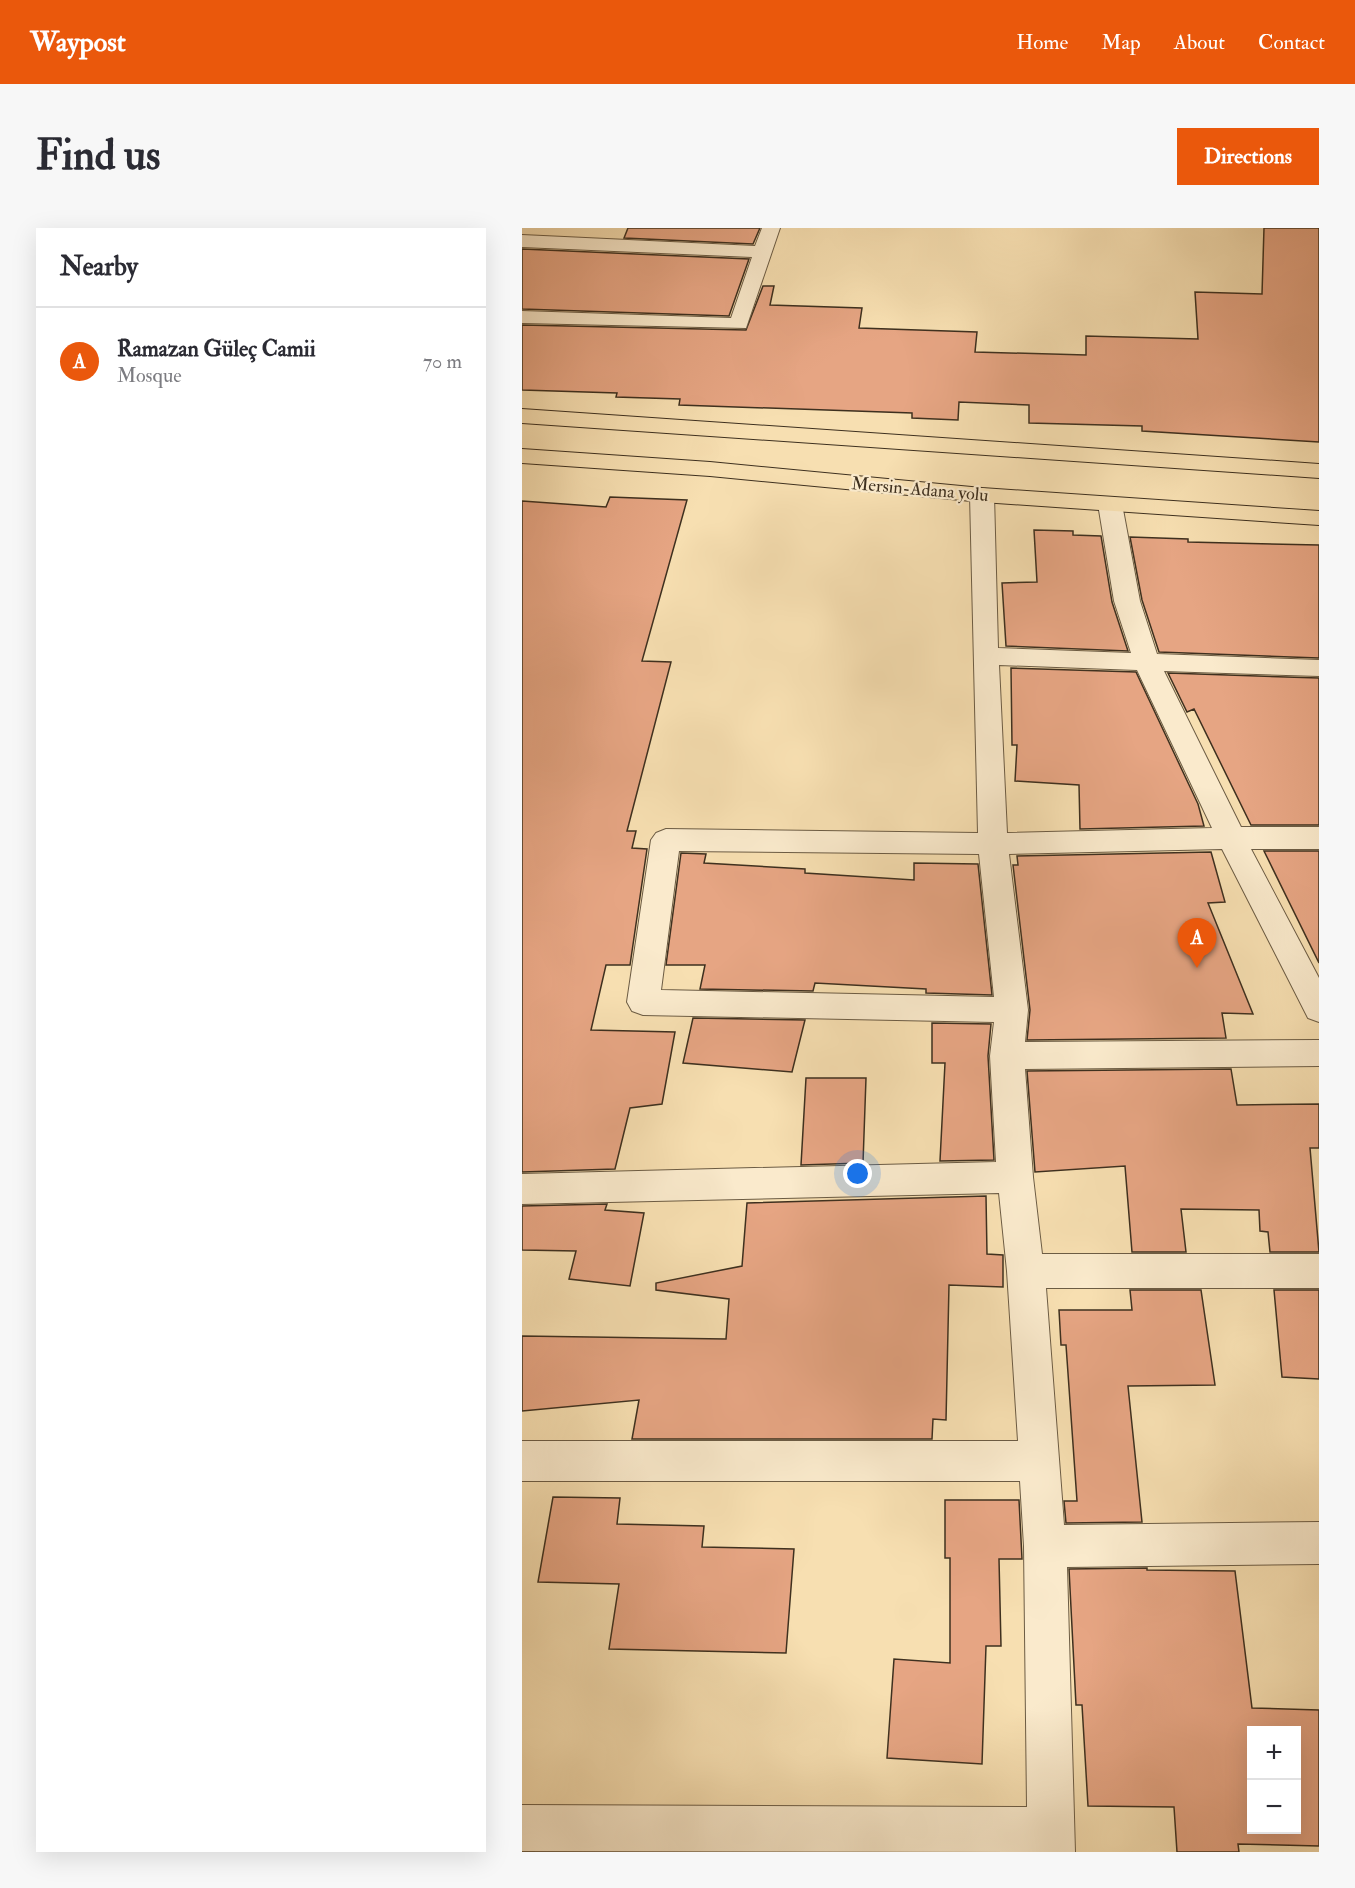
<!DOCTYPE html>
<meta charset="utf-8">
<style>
body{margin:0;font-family:"IM FELL Double Pica",serif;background:#f7f7f7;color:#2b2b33}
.controls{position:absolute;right:18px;bottom:18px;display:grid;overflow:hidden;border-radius:0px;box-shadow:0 6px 24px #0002}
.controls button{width:54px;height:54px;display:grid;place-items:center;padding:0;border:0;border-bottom:2px solid #e1e1e2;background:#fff;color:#2b2b33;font:30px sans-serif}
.you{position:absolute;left:336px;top:946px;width:21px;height:21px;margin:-15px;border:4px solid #fff;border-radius:50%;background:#1a73e8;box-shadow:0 0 0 9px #1a73e833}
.badge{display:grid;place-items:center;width:39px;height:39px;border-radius:50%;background:#ea580c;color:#fff;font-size:20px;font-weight:700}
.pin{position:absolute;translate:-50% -50px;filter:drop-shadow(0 2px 3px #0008)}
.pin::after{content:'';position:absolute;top:32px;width:21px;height:18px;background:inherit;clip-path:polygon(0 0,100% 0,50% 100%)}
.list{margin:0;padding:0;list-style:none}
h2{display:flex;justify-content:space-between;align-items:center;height:78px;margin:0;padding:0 24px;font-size:26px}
h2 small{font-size:20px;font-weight:400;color:#7c7c81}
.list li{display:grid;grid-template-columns:39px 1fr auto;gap:18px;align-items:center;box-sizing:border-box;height:108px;padding:0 24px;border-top:2px solid #e1e1e2}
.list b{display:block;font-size:22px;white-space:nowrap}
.list p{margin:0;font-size:20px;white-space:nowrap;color:#7c7c81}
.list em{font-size:20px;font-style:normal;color:#7c7c81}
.map{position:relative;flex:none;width:797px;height:1624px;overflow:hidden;border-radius:0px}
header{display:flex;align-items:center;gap:36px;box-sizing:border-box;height:84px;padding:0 30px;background:#ea580c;color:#fff}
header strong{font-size:28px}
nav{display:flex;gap:33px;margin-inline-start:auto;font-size:21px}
.intro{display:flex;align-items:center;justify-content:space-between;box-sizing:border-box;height:144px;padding:0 36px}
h1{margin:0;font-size:42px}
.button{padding:15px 27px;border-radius:0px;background:#ea580c;color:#fff;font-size:21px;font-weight:700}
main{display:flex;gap:36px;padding:0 36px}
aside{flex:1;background:#fff;border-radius:0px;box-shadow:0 6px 24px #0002}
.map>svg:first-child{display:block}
.building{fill:#e6a583;stroke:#3e301f;stroke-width:1.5;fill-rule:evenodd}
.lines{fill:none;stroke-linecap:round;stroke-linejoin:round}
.minor-casing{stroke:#6c5c44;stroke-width:2}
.highway-casing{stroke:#3e301f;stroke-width:2}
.minor{fill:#faeacc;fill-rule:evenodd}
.highway{fill:#f7dfb1;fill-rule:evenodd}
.labels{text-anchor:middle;stroke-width:4.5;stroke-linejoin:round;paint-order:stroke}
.far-street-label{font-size:18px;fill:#3e301f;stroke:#faeacc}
</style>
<header>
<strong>Waypost</strong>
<nav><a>Home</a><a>Map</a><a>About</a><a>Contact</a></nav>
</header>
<div class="intro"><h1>Find us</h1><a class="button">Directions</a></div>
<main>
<aside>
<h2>Nearby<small></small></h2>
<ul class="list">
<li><span class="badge">A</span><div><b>Ramazan Güleç Camii</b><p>Mosque</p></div><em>70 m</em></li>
</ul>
</aside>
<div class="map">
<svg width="797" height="1624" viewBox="0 0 797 1624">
<rect width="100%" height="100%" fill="#f7dfb1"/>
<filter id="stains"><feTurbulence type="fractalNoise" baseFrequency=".00333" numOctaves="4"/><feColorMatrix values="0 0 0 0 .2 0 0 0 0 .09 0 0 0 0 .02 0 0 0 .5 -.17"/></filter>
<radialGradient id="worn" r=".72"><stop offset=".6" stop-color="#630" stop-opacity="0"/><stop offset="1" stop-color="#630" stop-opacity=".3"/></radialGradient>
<!-- building -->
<path class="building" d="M106,0h132l-7,16 -129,-6z
M742,0h55v214l-177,-11v-5l-113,-3v-18l-70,-3 -1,18 -46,-2v-5l-233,-8 1,-6 -64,-2 1,-4 -95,-3v-65l224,5 17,-44h11l-4,19 92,3 -3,20 118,4 -2,20 111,3v-19l112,3 -3,-47 67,2z
M0,21l227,10 -20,57 -207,-7z
M88,269l77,3 -45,161 29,1 -44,169h9l-4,17 15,1 -17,116h-24l-15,65 84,2 -13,72 -32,4 -15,61 -93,3v-671l84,6z
M512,302l39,1v4l28,1 11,66 16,49 -122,-5 -4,-63 35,-1z
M608,309l58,2v3l131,3v113l-160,-6 -17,-52z
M489,440l125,4 62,132 6,22 -124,3 -1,-44 -64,-4 2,-36h-5z
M646,445l151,5v147h-68l-57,-116 -7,3z
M742,623h55v112z
M689,624l14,50 -17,1 45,111 -31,-1 4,25 -199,2 3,-30 -17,-145h5l-1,-9z
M159,625l25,1 -2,9 101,6v4l109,7v-17l64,1 14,131 -66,-2v-4l-111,-6 -2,8 -113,-2 5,-24h-39z
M171,790l112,2 -13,52 -109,-9z
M410,795l59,1 -3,32 6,104 -54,1 5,-98h-13z
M709,841l6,36 82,-1v44h-9l9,104h-49l-2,-20 -8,-1 -1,-21 -78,-1 5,43h-54l-7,-86 -90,6 -8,-101z
M284,850h60l-3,85 -62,2z
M464,968l1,58 16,1v32l-54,-2 -3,135 -13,-1 -1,20h-300l7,-39 -117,11v-75l204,3 3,-40 -73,-9v-7l86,-17 5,-63z
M85,976l-2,6 39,3 -14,73 -61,-7 7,-28 -54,-1v-44z
M608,1062h71l14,95 -87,1 14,136 -76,1 -2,-22h13l-11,-156h-5l-2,-35h73z
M752,1062h45v89l-37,-2z
M31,1269l67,1 -3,26 87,2 -2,21 92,2 -8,104 -177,-4 10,-65 -81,-2z
M423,1272h74l3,59h-23l2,87h-15l-4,118 -95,-6 7,-99 56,4v-105h-5z
M625,1340v2l88,1 17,137 67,2v136l-81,-2 1,8h-62l-3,-45 -86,-1 -6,-101h-6l-7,-136zM729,1503h45v99h-45z"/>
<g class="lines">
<!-- minor casing -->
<g class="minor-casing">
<path id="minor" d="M240,0h18l-34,100 -224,-5v-12l209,7 21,-61 -230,-10v-12l233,11z
M460,260l8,2 4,5 4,153 133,5 -17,-52 -16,-97 4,-5h16l4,5 18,97 17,53 162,6v16l-155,-5 77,156h78v22h-68l68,129v44l-11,-4 -86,-169 -213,5 19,156 -3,32 294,-2v26l-294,3 8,108 9,77h277v34h-273l18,237 255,-3v42l-252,3 8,285 -553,-1v-46l505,2 -3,-261 -4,-65h-498v-40h496l-11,-170 -8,-78 -477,11v-30l474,-12 -6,-106 4,-34 -351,-7 -11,-4 -5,-9 24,-162 5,-7 10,-4 312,4 -8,-338 4,-5zM477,437l138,5 75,158 -205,5zM157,623l300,3 15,143 -333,-7z"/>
</g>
<!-- highway casing -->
<g class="highway-casing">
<path id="highway" d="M0,181l797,55v14l-797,-55z
M0,221l188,13 272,26 337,23v14l-337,-23 -272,-26 -188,-13z"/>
</g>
<!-- minor -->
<use href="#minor" class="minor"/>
<!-- highway -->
<use href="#highway" class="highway"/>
</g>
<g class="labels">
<!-- far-street labels -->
<g class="far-street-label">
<text transform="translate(398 261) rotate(5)" y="6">Mersin-Adana yolu</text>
</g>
</g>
<rect width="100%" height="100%" filter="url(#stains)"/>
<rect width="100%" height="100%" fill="url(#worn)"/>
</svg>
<div class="controls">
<button>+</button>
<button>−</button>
</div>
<div class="you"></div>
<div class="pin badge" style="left:675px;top:740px">A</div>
</div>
</main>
